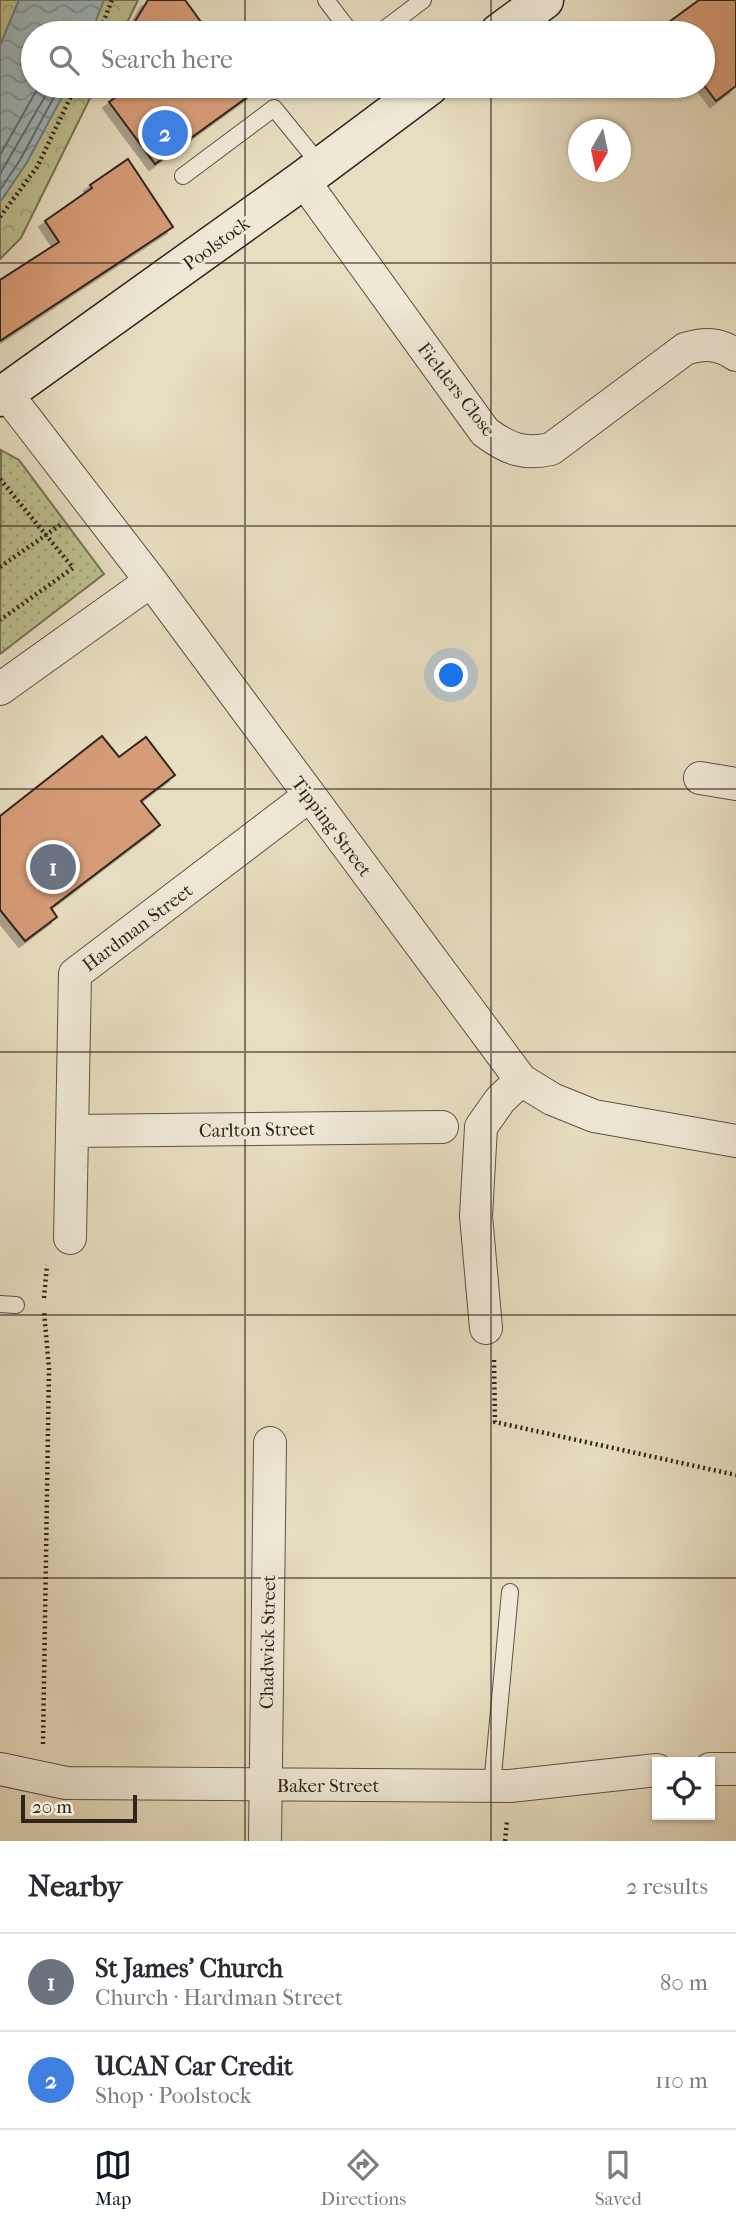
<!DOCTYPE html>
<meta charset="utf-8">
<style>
body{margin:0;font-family:"IM FELL French Canon",serif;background:#f2f2f3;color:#2b2b33}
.controls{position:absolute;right:21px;bottom:21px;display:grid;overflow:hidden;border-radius:0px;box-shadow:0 2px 5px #0004}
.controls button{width:63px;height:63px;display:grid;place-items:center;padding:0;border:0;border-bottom:2px solid #e1e1e2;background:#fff;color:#2b2b33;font:35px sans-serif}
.compass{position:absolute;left:568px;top:119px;width:63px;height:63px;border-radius:50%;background:#fff;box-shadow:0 2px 5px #0004;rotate:189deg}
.scale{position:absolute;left:21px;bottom:18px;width:116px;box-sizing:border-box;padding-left:7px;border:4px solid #30251d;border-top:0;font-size:19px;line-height:24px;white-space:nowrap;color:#30251d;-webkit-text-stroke:5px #efe9d6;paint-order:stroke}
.you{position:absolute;left:452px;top:676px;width:24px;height:24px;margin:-18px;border:5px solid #fff;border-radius:50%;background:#1a73e8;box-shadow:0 0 0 10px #1a73e833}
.badge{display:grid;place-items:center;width:46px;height:46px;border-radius:50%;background:#111827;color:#fff;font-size:23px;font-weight:700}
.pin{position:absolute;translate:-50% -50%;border:4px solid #fff;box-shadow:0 2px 7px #0006}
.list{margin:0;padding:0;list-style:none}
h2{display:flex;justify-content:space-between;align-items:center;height:91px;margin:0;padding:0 28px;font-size:30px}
h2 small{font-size:23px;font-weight:400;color:#7c7c81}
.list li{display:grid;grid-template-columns:46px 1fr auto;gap:21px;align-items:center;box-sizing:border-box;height:98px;padding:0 28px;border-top:2px solid #e1e1e2}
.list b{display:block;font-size:26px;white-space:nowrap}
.list p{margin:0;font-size:23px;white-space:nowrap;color:#7c7c81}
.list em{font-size:23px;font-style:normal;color:#7c7c81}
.icon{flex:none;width:38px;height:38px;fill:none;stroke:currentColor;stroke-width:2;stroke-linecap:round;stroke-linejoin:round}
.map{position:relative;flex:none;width:736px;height:1841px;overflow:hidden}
.search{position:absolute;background:#fff;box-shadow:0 2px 5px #0004;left:21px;right:21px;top:21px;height:77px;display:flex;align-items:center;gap:18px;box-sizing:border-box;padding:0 24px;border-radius:38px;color:#7c7c81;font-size:26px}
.sheet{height:287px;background:#fff}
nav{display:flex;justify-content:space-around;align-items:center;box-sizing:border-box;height:98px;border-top:2px solid #e1e1e2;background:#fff;font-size:19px;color:#7c7c81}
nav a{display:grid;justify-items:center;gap:4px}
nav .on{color:#111827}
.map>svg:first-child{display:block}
.park{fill:url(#park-crowns);stroke:#767256;stroke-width:2}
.garden{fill:url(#garden-dots);stroke:#767256;stroke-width:2}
.water{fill:url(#water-waves);stroke:#717d7e;stroke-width:2}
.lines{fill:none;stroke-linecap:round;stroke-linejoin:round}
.shore{stroke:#666e6e;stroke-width:2}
.building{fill:#d69c78;stroke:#30251d;stroke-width:2;filter:url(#shadow)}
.service-casing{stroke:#5e5346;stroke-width:18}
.minor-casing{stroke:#5e5346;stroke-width:34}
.secondary-casing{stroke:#30251d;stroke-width:41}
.path{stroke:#30251d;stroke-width:4.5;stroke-dasharray:2 3.5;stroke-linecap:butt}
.service{stroke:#efe9d6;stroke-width:16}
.minor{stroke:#efe9d6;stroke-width:32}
.secondary{stroke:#efe9d6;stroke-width:38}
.grid{fill:none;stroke:#30251d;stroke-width:2;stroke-opacity:0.55}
.labels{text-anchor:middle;stroke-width:6;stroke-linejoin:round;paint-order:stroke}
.street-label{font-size:19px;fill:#30251d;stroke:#efe9d6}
</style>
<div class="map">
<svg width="736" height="1841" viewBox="0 0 736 1841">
<defs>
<pattern id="park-crowns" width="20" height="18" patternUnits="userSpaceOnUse" patternTransform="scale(1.75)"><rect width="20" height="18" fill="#bcbf8e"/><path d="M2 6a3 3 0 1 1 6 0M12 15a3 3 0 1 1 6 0" fill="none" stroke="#a2a47a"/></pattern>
<pattern id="garden-dots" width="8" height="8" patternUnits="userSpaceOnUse" patternTransform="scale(1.75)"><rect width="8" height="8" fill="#bcbf8e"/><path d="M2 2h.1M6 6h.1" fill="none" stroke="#a2a47a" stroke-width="1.8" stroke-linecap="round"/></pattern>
<pattern id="water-waves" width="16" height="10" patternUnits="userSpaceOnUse" patternTransform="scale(1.75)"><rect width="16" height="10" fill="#9db8be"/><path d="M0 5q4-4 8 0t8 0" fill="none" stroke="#80959a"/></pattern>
<filter id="shadow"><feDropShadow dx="-6" dy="6" stdDeviation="0" flood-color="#0004"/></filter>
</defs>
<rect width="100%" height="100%" fill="#e7ddc0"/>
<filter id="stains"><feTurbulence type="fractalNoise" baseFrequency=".00286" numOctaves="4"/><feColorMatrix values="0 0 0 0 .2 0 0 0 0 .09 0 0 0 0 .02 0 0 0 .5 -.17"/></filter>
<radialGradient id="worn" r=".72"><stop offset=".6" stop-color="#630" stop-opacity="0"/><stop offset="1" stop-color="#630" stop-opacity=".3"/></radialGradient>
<!-- park -->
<path class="park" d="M0,0h138l-16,33h-89v53h63l-75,152 -21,21z"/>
<!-- garden -->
<path class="garden" d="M1,450l18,10 85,114 -104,80z"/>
<!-- water -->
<path class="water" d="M19,0h85l-13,33h-58v53h35l-42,78 -26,38v-157z"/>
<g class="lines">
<!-- shore -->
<path class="shore" d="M0,155l39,-69
M0,174l51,-88
M0,190l20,-30 40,-74"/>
</g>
<!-- building -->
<path class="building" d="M148,0h37l24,33h-81z
M699,0h37v86l-20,15 -13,-17v-51h-49z
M131,86h116l6,7 -98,71 -46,-62z
M128,159l45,68 -173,114v-61l59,-38 -14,-21 47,-33 -2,-3z
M102,736l17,21 27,-20 29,38 -34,26 19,24 -109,83 6,9 -32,24 -25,-31v-94z"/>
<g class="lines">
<!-- service casing -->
<g class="service-casing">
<path id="service" d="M326,0l25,33
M384,33l-2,-2 41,-31
M183,176l91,-68 48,59
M0,1304l16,1
M492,1786l18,-194"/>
</g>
<!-- minor casing -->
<g class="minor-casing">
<path id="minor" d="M303,180l182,252c23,17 38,23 66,17l134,-100c19,-6 34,-6 51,6
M6,393l145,188 370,499 31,19 42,17 142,25
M0,689l151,-108
M700,778l36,6
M72,1131l370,-4
M70,1238l5,-264 234,-178
M486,1328l-10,-112 5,-89 19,-27 21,-20
M0,1769l66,14 444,3 147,-16
M710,1769h26
M265,1841l5,-398"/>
</g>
<!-- secondary casing -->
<g class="secondary-casing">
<path id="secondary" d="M499,33l45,-33
M0,397l303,-217 126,-94"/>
</g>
<!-- path -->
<path class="path" d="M99,33l13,-33
M0,217l37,-50 39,-81
M0,479l73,89 -73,52
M0,567l63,-44
M44,1298l3,-33
M494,1360l1,62 241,53
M43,1744l6,-376 -5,-56
M505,1841l2,-20"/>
<!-- service -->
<use href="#service" class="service"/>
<!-- minor -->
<use href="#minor" class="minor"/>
<!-- secondary -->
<use href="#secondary" class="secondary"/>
</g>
<!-- grid -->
<path class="grid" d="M245,0v33M491,0v33M245,86v1755M491,86v1755M0,263h736M0,526h736M0,789h736M0,1052h736M0,1315h736M0,1578h736"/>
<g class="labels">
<!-- street labels -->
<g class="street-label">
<text transform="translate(216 243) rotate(-36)" y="7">Poolstock</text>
<text transform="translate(457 389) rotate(52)" y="7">Fielders Close</text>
<text transform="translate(332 826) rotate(53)" y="7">Tipping Street</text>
<text transform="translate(137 927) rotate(-37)" y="7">Hardman Street</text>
<text transform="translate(257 1129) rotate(-1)" y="7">Carlton Street</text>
<text transform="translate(267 1642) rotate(-89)" y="7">Chadwick Street</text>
<text x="328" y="1792">Baker Street</text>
</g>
</g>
<rect width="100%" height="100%" filter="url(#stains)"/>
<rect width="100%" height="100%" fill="url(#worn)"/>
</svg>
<div class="controls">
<button><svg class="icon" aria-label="locate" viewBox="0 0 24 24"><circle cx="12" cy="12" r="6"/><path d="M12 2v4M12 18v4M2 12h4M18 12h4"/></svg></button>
</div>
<svg class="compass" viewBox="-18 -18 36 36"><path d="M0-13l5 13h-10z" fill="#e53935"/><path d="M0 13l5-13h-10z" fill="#7c7c81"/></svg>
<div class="scale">20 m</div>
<div class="you"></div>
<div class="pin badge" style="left:53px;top:867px;background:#6b7280">1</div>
<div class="pin badge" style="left:165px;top:133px;background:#3f7fe0">2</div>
<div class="search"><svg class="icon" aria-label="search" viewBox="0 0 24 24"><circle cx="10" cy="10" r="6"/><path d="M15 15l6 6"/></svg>Search here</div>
</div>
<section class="sheet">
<h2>Nearby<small>2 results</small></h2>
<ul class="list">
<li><span class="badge" style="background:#6b7280">1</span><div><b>St James' Church</b><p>Church · Hardman Street</p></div><em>80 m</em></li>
<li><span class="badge" style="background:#3f7fe0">2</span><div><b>UCAN Car Credit</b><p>Shop · Poolstock</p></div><em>110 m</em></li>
</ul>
</section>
<nav>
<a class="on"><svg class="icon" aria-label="map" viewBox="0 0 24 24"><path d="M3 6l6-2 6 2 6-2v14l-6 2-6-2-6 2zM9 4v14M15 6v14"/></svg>Map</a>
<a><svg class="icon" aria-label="directions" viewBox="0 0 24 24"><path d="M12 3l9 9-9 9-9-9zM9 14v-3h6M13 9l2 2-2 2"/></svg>Directions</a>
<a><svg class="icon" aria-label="saved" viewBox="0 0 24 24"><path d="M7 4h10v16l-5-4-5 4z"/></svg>Saved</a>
</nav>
